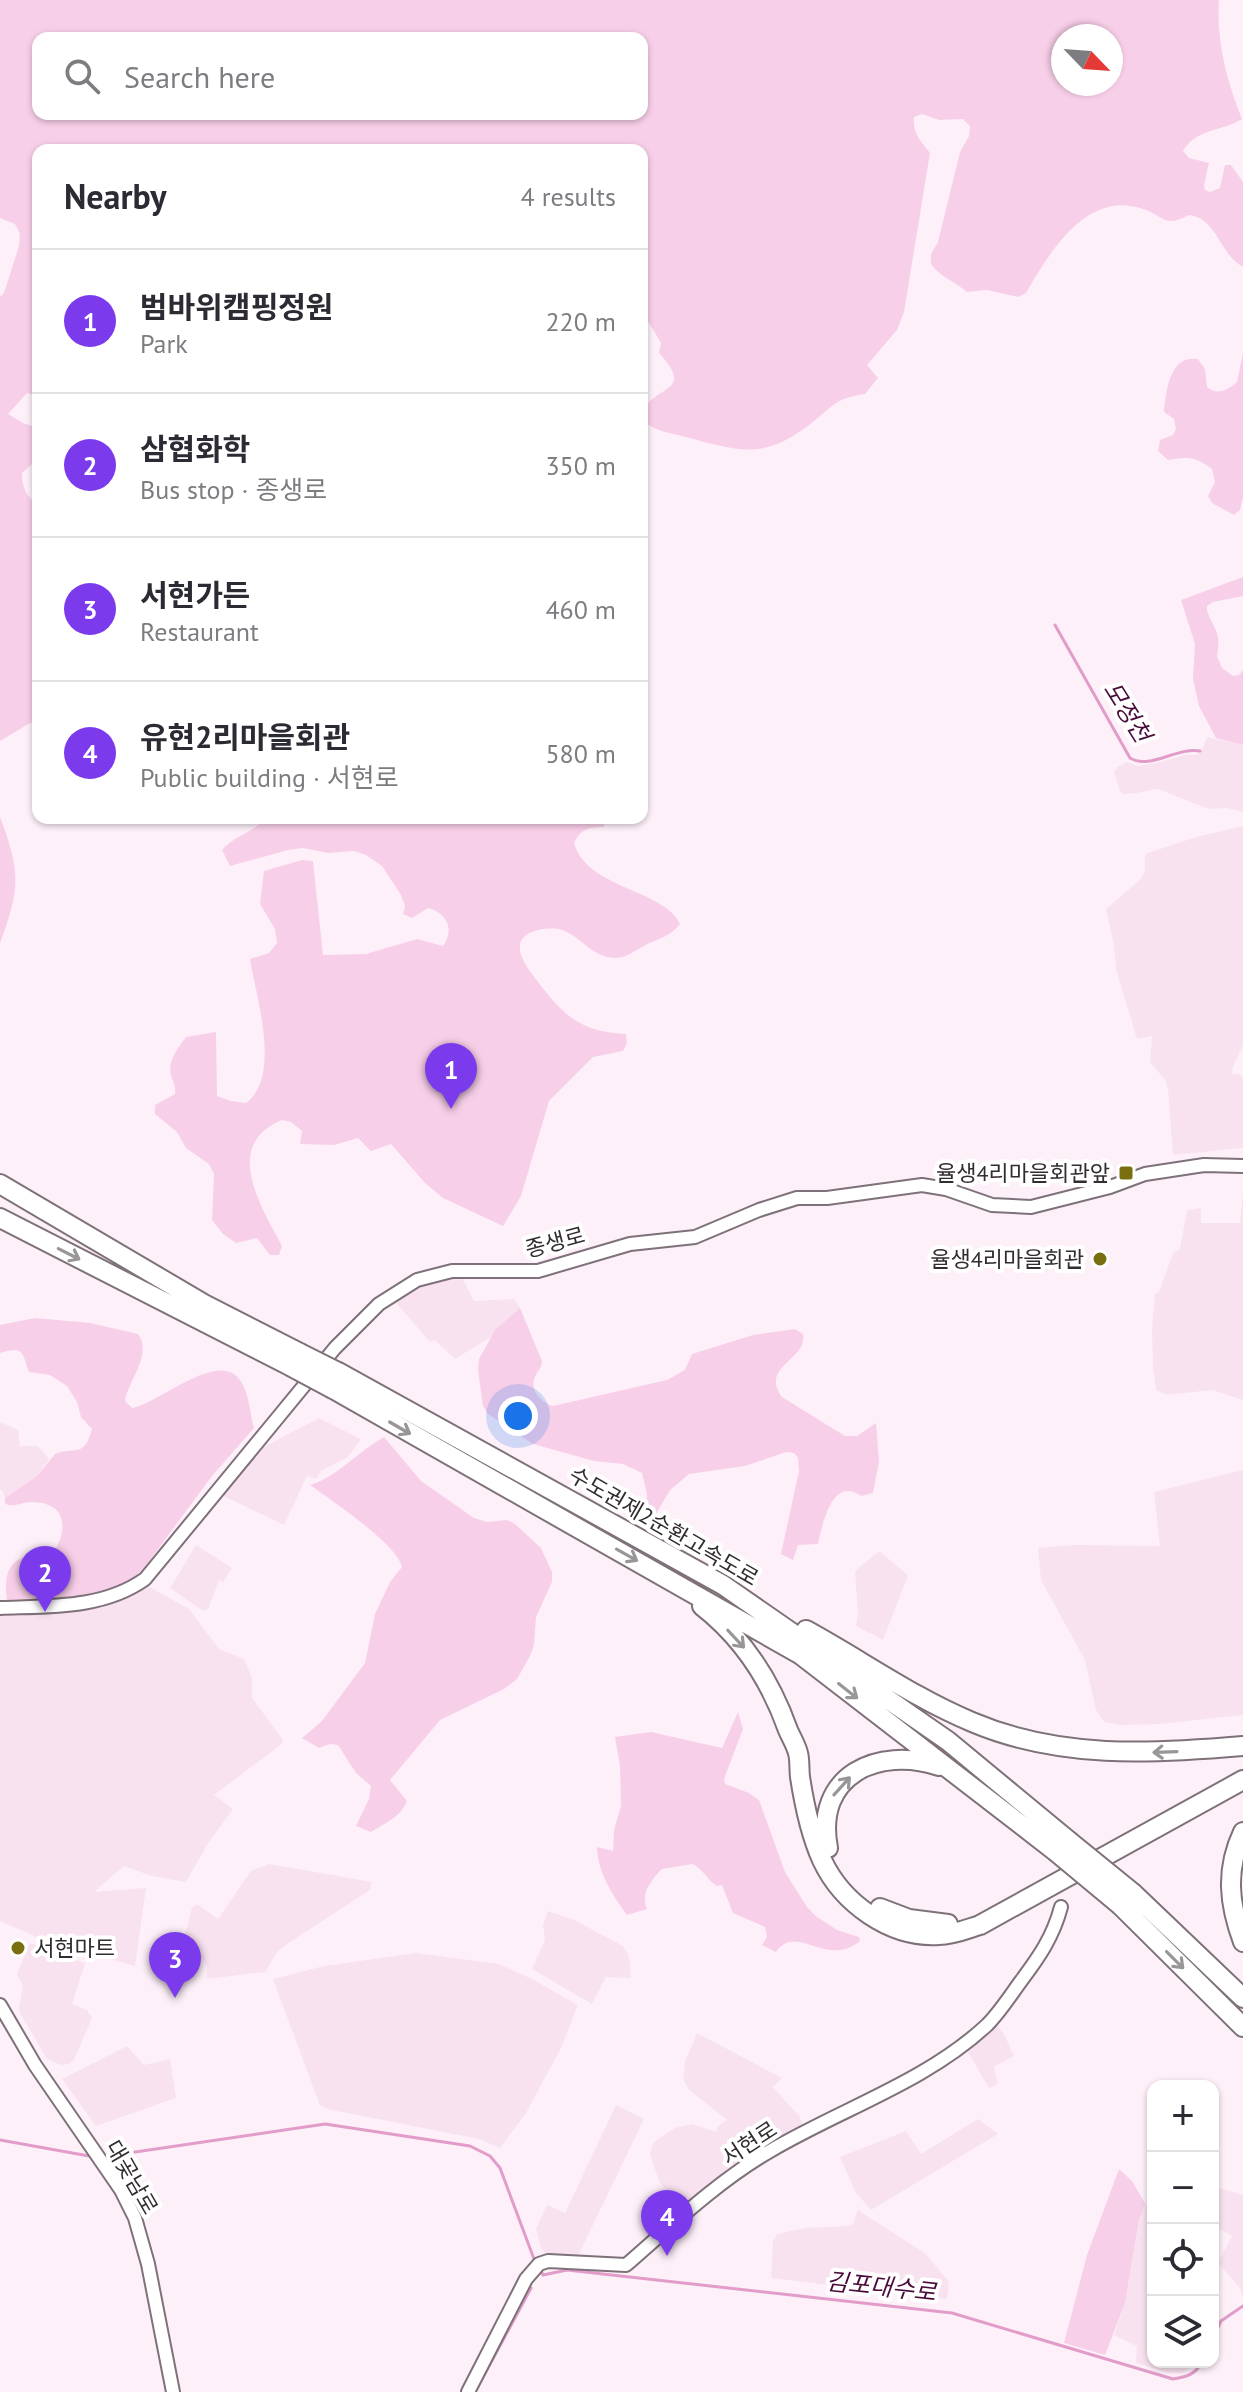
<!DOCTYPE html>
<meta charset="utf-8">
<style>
body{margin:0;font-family:"PT Sans","Noto Sans KR",sans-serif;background:#f7f7f7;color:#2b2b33}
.controls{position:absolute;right:24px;bottom:24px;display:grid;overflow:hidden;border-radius:16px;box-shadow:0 2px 6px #0004}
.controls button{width:72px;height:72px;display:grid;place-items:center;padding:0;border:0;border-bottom:2px solid #e1e1e2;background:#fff;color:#2b2b33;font:40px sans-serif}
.compass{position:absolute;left:1051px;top:24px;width:72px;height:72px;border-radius:50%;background:#fff;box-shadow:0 2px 6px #0004;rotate:115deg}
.you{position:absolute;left:518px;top:1416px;width:28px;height:28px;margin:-20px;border:6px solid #fff;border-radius:50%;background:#1a73e8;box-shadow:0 0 0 12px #1a73e833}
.badge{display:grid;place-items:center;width:52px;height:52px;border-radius:50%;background:#7c3aed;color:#fff;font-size:26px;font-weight:700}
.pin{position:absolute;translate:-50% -66px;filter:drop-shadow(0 2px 4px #0008)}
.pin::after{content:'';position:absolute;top:42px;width:28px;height:24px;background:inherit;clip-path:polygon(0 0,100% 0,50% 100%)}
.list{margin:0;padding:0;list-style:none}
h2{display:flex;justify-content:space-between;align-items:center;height:104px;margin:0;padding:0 32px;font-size:34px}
h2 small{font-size:26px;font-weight:400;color:#7c7c81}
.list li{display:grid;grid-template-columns:52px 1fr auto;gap:24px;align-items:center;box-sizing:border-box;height:144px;padding:0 32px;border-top:2px solid #e1e1e2}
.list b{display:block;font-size:30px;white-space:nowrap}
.list p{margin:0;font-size:26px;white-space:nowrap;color:#7c7c81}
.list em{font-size:26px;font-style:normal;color:#7c7c81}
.icon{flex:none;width:44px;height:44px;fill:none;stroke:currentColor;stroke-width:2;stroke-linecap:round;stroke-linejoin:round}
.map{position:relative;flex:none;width:1243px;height:2392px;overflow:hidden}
.search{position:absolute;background:#fff;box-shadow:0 2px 6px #0004;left:32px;top:32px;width:616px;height:88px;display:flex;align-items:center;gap:20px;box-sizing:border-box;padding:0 28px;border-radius:16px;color:#7c7c81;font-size:30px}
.panel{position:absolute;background:#fff;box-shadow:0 2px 6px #0004;left:32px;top:144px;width:616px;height:680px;border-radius:16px}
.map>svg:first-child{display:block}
.built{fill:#f8e2ef}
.green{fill:#f8cfe9;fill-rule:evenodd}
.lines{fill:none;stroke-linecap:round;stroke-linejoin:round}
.stream{stroke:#e29cca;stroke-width:3}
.minor-casing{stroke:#7e7179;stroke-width:16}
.highway-casing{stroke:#7e7179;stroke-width:22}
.minor{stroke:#fff;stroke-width:12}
.highway{stroke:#fff;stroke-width:18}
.highway-bridge-casing{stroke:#7e7179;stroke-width:22;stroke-linecap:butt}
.highway-bridge{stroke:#fff;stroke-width:18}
.oneway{stroke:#989698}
.poi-dot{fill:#796f0f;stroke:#fff;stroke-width:3}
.labels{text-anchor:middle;stroke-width:8;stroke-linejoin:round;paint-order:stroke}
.poi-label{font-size:22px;fill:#322d30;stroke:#fff;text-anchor:end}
.street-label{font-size:22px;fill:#322d30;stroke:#fff}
.water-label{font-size:24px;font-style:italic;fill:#490b39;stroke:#fff}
</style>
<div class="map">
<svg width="1243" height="2392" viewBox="0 0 1243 2392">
<rect width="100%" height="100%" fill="#fef0f9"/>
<!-- built -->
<path class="built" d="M1207,737l36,8v67l-16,-4 -15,1 -9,-2 -45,-18 -22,4 -12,1 -4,-3 -6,-19 3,-5 10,-5 11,4 19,-3 27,-8h13l6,-7z
M1243,826v219l-11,24 1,6 6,-2 4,6v69l-70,7 -5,-66 -3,-9 -15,-18 2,-26 -15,3 -21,-70 -2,-23 -8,-37 36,-31 3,-8v-16l51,-17z
M1243,1192v208l-31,-10 -46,5 -10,-5 -3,-23 -1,-38 3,-35 4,-2 14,-39 7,-4 7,-39 14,-2v15h39z
M444,1277h18l12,24 40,-2 6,9 -29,29 -36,22 -20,-19 -5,2 -39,-45 11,-7z
M319,1418l42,21 -13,18 -27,14 -5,8 -9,-3 -23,49 -69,-33 35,-38z
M0,1422l18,8 2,16h18l11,13 -12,17 -32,22 -3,-8h-2z
M1243,1470v245l-83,9 -40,1 -16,-3 -8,-12 -11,-50 -44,-80 -3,-32 37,-3 85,1 -6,-54z
M196,1545l36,23 -9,14 -4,-2 -11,29 -5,2 -33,-23z
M879,1551l29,24 -25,65 -27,-14 2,-12 -3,-43z
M146,1585l43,24 30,40 25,10 8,19v20l31,42 -1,4 -68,51 19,14 -26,36 -21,37 -34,-6 -28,-10 -30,26 52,-4 -11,78 -85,-23 -50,-22v-310l111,-9z
M269,1864l92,16 10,2 -1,8 -83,54 -10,8 -12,20 -58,7v-13l-22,-31 7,-27 5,-4 21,15 33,-48z
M548,1911l26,9 49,26 6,10 2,22 -25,-1 -14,27 -60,-35 13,-29 -2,-15z
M30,1943l55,20 -13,41 15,6 5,8 -18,42 -5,4 -8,1 -14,-6 -27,-46 -1,-6 4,-21 -6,-12z
M416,1953l83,11 31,14 48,27 -17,43 -35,65 -26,35 -21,-9 -152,-30 -7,-4 -47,-126 51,-13z
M995,2022l10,14 9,20 -20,11 4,17 -9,4 -23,-39z
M697,2033l85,45 -9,9 27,30 3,10 -121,84 -22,-28 -10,-28 1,-7 4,-7 20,-13 17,-4 24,8 2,-6 9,-6 -38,-30 -6,-12 2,-16z
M127,2046l17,19 26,-6 6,39 -80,28 -34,-47z
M616,2105l28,14 -66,137 -30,-1 -7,-7 -5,-19 11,-24 18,8z
M978,2119l20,15 -127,76 -15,-17 -16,-36 66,-26 15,23z
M1213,2186l30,9v103l-3,-10 -22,-25 14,-27 -19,-10z
M1145,2203l8,13v146h44l-14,11h-14l-33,-10 1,-17 -23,-11 11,-32 14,-83z
M858,2210l68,44 23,28 -2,17 -176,-21 2,-37 4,-7 28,-6 43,-2 5,-2z"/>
<!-- green -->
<path class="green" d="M0,0h1219c-3,40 8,82 23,119 -21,13 -45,9 -59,32l6,7 20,5 -5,22 1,5 5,2 10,-4 5,-23h6l12,17v85c-24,-13 -25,-48 -54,-52 -25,13 -23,2 -46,-6 -56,-20 -94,44 -117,84l-8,4 -31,-7 -20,2c-13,-11 -27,-15 -36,-28v-10l7,-12 22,-90 9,-16 1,-10 -7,-7 -24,1 -17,-6 -8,3c-1,18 6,22 16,36l-26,159 -7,18 -30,35 11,13 -13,16c-29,4 -31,11 -52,28 -48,38 -72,30 -127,15 -14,-4 -35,-6 -44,-18 3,-36 58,-22 17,-66l2,-10 -19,-32v-161h-604v246l-11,-3 -19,21 15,9 15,5v31l-16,14c0,14 4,24 16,31v217l-8,2 -30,18v-444l4,-4 15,-47 1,-12 -5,-10 -15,-6zM1063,36h48v48h-48zM38,38h604v76h-604z
M1243,353v144l-3,13 -6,5 -22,-12 -4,-7 7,-14 -3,-13c-18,-13 -24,-12 -44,-9l-10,-9 2,-11 13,-5 3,-6 -2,-10 -10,-7v-4c3,-20 6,-53 34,-49l7,10 2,18c10,9 21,3 30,-5z
M1243,577v19l-30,6 -6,4v5c9,22 14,21 10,45l5,12 11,8 6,-1 4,-5v75l-27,-7 -17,-32 -6,-27 2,-35 -14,-44z
M0,817c21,55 20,72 0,126z
M266,818h342l-5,9c-15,0 -23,3 -29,16 13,46 90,46 106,81 -11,14 -22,14 -36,22 -10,5 -16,11 -28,12 -24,0 -34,-21 -54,-28 -13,-4 -40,0 -42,15 -2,11 9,25 15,33 27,36 44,54 91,56l1,9 -4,8 -30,6 -44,44 -28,95 -18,30 -60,-28 -18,-15 -34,-39 -20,7 -13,-13 -24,7 -34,-1 2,-13 -11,-9 -9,-2c-61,25 -20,88 0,126l-3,9h-9l-13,-17 -21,5 -13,-9 -11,-14 2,-46 -5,-10 -23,-16 -9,-16 -22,-18v-9l20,-11c1,-9 -2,-11 -4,-19 -4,-14 8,-28 15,-38l30,-5 1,64 14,5 15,2c36,-27 10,-106 4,-144l19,-6 8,-10 -2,-14 -15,-25 4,-33 38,-11 11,1 10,94 43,-1 51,-15 26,7c12,-16 4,-33 -15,-38l-16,10 -9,-4 2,-8 -4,-11 -19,-29 -16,-11 -12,-4 -26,2 -25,-5 -15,2 -58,16 -8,-16c13,-15 32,-18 44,-32z
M520,1308l22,53c0,8 -6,11 -8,19 -3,13 9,23 19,26l114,-26 18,-10 7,-16 61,-19 42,-6 8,5c5,26 -44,32 -21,63l63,39h12l19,-13 3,39 -6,31 -12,3c-29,-21 -39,30 -43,48l-20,1 -5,15 -12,-6 18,-83 -1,-13 -4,-5 -8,-1 -41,14 -56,8 -19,16 -17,29 -8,-4 2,-21 -5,-21 -19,-9 -29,-3 -61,-17 -45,-30 -5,-8 -5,-36 1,-11 16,-29z
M35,1318l55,5 48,11c15,20 -10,47 -13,67l7,7c28,-5 86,-59 108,-28 9,12 10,34 14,48l-42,48 -65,88 -17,19 -26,11 -96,9c-4,-15 -4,-39 14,-45 11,-4 21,0 32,-6 14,-23 13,-49 -21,-50 -9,0 -16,4 -25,3l-3,-2v-5l32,-22 18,-22c20,-8 29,5 37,-25l-11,-12 -4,-15 -10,-16 -17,-11 -21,-3c-7,-18 -4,-27 -29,-19v-28z
M384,1437l37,44 53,37 13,4 20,-2 8,4 26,24 11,24v10l-16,35 -2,28 -4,11 -13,23 -13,10 -64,31 -50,60 17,21c-6,16 -22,22 -36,31l-15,-6 13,-27 2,-13 -15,-13 -18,-28 -8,-1 -11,4 -17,-10 20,-17 43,-58 10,-49 15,-32 12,-15c-5,-23 -71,-67 -92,-82 29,-9 47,-33 74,-48z
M738,1712l5,17 -19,50 1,5 24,9 10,7 26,72 22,35 10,10 20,13 22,7 1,4c-34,28 -63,-19 -84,11l-14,-7 5,-8 -2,-10 -32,-14 -11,-28 -5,1c-10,-6 -13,-16 -24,-22l-31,5c-11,11 -22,25 -15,40l-20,6c-14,-19 -30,-44 -30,-68l16,4 1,-21 7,-24 -1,-40 -5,-29 36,-5 71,16z
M1119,2169l13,12 13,22 -6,17 -14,83 -20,52 -41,-12 23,-88z"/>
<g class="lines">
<!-- stream -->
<path class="stream" d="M1055,625l75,133c20,12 46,-11 70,-7
M0,2140l89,16
M108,2156l217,-32 145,22 20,10 10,12 34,91
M541,2271l2,4 24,-5 385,43 221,66c13,-2 22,-4 29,-17
M1213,2338l8,-17 22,-15
M475,2392l56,-104"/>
<!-- minor casing -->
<g class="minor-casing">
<path id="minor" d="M0,1608c49,-2 103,1 145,-29l190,-231 44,-44 38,-24 35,-9h86l92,-27 65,-7 64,-27 38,-12h30l95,-13 24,4 46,16 39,2 79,-20 35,-13 59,-9 39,1
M0,2005l35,60 86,125 14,28 13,46 25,128
M468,2392l58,-113 13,-15 9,-3 78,4c46,-40 92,-84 144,-114 71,-42 156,-69 217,-126 13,-13 23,-29 34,-44 18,-24 32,-44 40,-74"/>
</g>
<!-- highway casing -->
<g class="highway-casing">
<path id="highway" d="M0,1184l204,120 96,49
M0,1218l290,148
M338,1372l385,213 225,156 121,100
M333,1389l468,266 254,196
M702,1606c41,32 69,76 86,124 3,7 8,15 10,23 2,7 1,16 2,24 4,26 11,59 22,83 20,43 68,78 117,75 14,0 28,-6 41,-10l263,-145
M806,1630c55,30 108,68 166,92 87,37 179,32 271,24
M1243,1832c-18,38 -14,72 0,110
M828,1848c-14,-73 50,-102 111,-82
M1133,1893l110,105
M1120,1905l123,122
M880,1908l29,11 39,5"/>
</g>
<!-- minor -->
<use href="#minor" class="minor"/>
<!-- highway -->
<use href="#highway" class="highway"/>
<!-- highway-bridge casing -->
<g class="highway-bridge-casing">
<path id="highway-bridge" d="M300,1353l38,19
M290,1366l43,23
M1069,1841l64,52
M1055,1851l65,54"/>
</g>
<!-- highway-bridge -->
<use href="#highway-bridge" class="highway-bridge"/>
</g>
<!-- one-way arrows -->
<defs><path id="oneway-shaft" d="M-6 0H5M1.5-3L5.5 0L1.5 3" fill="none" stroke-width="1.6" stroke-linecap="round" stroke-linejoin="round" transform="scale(2)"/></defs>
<g class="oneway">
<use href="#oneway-shaft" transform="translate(69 1254) rotate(27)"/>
<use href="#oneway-shaft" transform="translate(400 1428) rotate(30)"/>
<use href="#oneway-shaft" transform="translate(627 1555) rotate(29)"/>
<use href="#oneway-shaft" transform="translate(736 1639) rotate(47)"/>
<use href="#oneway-shaft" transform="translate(848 1691) rotate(38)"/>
<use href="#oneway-shaft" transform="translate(1165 1752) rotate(178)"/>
<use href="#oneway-shaft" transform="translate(842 1786) rotate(-48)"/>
<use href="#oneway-shaft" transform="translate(1175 1960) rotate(45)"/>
</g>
<!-- markers -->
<g class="poi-dot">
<rect x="1118" y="1165" width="16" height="16" rx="4"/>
<circle cx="1100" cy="1259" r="8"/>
<circle cx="18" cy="1948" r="8"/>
</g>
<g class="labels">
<!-- poi labels -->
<g class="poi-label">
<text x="1110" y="1181">율생4리마을회관앞</text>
<text x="1084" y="1267">율생4리마을회관</text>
<text x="34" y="1956" text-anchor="start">서현마트</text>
</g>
<!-- street labels -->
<g class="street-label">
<text transform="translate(555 1242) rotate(-15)" y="8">종생로</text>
<text transform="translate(664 1526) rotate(30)" y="8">수도권제2순환고속도로</text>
<text transform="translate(749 2143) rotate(-33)" y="8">서현로</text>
<text transform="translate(132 2177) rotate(60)" y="8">대곶남로</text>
</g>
<!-- water labels -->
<g class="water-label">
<text transform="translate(1127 712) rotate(58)" y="8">모정천</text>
<text transform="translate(881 2287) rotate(6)" y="8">김포대수로</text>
</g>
</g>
</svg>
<div class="controls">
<button>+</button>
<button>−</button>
<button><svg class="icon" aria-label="locate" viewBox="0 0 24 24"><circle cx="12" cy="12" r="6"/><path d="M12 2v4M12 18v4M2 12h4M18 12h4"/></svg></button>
<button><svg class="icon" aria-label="layers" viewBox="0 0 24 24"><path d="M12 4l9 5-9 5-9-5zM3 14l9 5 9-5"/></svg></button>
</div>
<svg class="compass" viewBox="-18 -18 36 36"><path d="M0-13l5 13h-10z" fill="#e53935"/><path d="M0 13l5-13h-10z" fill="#7c7c81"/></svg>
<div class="you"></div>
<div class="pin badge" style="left:451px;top:1109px">1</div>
<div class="pin badge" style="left:45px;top:1612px">2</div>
<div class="pin badge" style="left:175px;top:1998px">3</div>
<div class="pin badge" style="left:667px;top:2256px">4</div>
<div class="search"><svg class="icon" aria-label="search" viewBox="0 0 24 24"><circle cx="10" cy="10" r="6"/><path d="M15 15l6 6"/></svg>Search here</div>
<section class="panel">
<h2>Nearby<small>4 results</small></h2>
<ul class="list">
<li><span class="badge">1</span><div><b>범바위캠핑정원</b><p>Park</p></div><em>220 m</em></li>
<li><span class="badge">2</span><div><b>삼협화학</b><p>Bus stop · 종생로</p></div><em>350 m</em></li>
<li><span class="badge">3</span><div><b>서현가든</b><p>Restaurant</p></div><em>460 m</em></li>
<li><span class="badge">4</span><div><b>유현2리마을회관</b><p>Public building · 서현로</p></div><em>580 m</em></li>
</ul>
</section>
</div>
